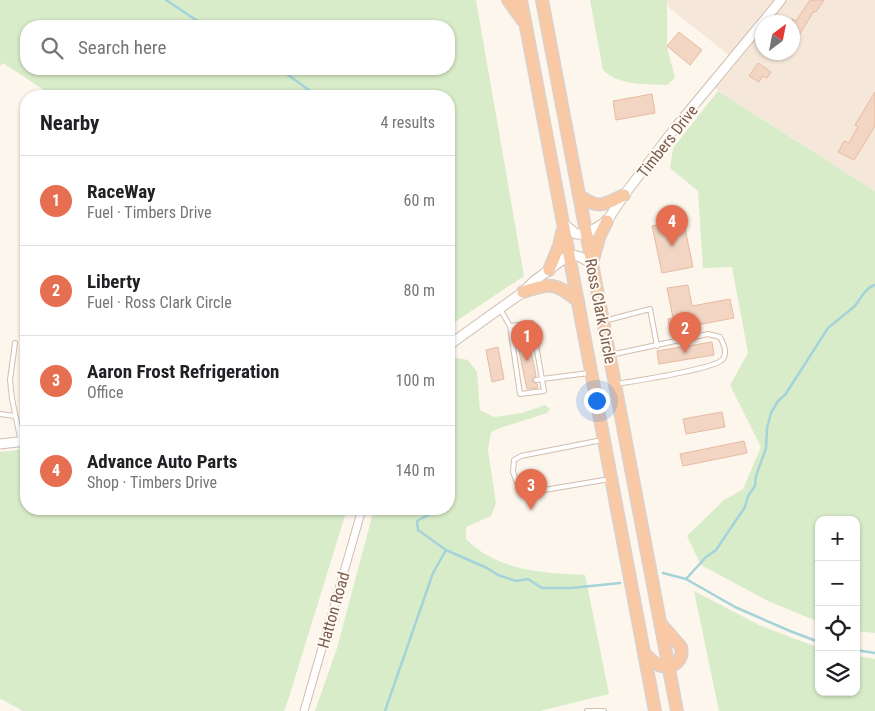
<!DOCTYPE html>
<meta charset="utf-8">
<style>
body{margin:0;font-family:"Roboto Condensed",sans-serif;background:#f2f2f2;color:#202124}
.controls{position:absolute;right:15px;bottom:15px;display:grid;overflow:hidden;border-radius:10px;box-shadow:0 1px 4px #0004}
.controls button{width:45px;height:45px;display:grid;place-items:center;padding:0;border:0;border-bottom:1px solid #e0e0e0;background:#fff;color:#202124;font:25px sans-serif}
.compass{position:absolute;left:755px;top:15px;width:45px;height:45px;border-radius:50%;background:#fff;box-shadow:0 1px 4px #0004;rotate:32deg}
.you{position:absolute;left:596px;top:400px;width:18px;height:18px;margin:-12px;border:4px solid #fff;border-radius:50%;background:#1a73e8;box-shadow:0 0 0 8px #1a73e833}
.badge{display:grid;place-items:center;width:32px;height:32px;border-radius:50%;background:#e76f51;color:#fff;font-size:16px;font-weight:700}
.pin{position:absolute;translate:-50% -41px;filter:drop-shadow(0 1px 2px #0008)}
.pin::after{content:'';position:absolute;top:26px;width:18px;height:15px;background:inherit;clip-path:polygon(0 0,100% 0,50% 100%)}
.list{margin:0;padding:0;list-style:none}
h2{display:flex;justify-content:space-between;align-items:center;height:65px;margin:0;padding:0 20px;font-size:21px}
h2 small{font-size:16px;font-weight:400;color:#757577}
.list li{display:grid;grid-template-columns:32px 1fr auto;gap:15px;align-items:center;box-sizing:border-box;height:90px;padding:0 20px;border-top:1px solid #e0e0e0}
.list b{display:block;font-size:19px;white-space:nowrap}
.list p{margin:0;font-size:16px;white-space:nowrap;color:#757577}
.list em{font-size:16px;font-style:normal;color:#757577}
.icon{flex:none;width:28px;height:28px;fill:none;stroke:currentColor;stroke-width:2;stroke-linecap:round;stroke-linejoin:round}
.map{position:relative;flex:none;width:875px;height:711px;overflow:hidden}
.search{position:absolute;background:#fff;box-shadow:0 1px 4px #0004;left:20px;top:20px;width:435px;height:55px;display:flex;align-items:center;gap:12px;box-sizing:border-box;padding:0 18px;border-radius:20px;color:#757577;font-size:19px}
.panel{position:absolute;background:#fff;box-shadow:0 1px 4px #0004;left:20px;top:90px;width:435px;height:425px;border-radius:20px}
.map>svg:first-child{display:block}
.residential{fill:#f5e8da}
.green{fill:#d8ecc9;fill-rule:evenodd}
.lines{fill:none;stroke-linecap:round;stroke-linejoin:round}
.stream{stroke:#a5d3da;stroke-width:2.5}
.building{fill:#f3d5c3;stroke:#e6bba3}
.service-casing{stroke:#d1beb0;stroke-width:6}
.minor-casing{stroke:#d1beb0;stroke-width:9}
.tertiary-casing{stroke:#d1beb0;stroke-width:11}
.trunk-casing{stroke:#dad1cd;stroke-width:14}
.service{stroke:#fff;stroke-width:4}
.minor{stroke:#fff;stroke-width:7}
.tertiary{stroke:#fff;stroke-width:9}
.trunk{stroke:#f9c8a4;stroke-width:11}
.labels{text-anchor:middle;stroke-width:4;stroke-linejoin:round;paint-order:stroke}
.street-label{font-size:16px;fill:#7a5c4d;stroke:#fffaf3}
</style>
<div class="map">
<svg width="875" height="711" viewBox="0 0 875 711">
<rect width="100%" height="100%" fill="#fdf6ec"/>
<!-- residential -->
<path class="residential" d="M667,0h109l-46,56 -62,-49z
M787,0h88v191l-161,-103 48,-58v22h30v-30h-23z"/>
<!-- green -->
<path class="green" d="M0,0h476l48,276 -75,50v-230h-396l-50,-33 -3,3zM26,26h423v43h-423z
M590,0h77v47l8,31 -8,7c-20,-1 -48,1 -64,-15z
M718,91l157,100v442l-19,-2v-111h-37v102l-51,-21 -67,-36 -14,-29 37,-36 19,-11 18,-42 -31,-62 18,-32 -16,-86 -29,1 -5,-77 -28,-23 3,-20z
M450,357l18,3 9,12 3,38 14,7 28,-4 23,-8 5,4 -3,4 -44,14 -12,5 -3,18 8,53 -5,13 -25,11v12c32,32 76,34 119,36l24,119 -69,17h-225l22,-63 37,-139h75v-151z
M26,449v60h321l-58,188 -5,14h-261l-22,-12 -1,1v-248z
M694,591l65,34 60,23v44h37v-36l19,3v52h-156z"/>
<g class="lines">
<!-- stream -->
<path class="stream" d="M166,0l39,26
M280,69l37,27
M449,407l4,16 -4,19
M434,509v3l-17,9 1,9 28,20 41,18 11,7 18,6 12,-2 14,9h29l49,-5
M663,573l23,6 49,28 55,24 29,11
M686,579l20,-22 10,-7 29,-43 3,-11 7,-10 1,-10 10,-28 1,-20 4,-15 7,-12 7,-6 43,-67 27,-22 9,-13 6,-6 5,-2
M856,650l19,3
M385,711l48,-138 13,-23"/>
</g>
<!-- building -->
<path class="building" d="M810,0h14l-8,12 -2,-1 -15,24 -7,-4v-12l4,2z
M679,32l23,18 -12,15 -23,-19z
M758,63l13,9 -4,6 -4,-2 -4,6 -10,-6z
M875,92v34l-21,34 -16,-8 6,-11 5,2 9,-16 -3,-2z
M652,94l3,19 -39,7 -3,-19z
M683,219l10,48 -31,6 -10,-47z
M688,285l4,21 38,-7 4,19 -64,12 -2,-11 5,-1 -6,-30z
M527,330l9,46 -3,2 -1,3 5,3 1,4 -11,1 -12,-57z
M712,342l2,13 -55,9 -2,-13z
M498,347l6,32 -12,3 -6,-32z
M722,412l3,15 -39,7 -3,-15z
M744,441l3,12 -64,13 -3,-12z"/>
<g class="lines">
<!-- service casing -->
<g class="service-casing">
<path id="service" d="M500,309l10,17 22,-3 10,56 47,-6
M604,321l46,-12 7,37
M510,326l10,68 24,-3 -2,-12 -6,1
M15,343l-5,37 2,19 9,43
M610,355l98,-21 12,3c3,6 8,15 3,22 -7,10 -89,22 -106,25
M0,414l15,2
M602,440l-81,16 -7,4 -1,12 6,16 7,4h6l78,-13
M587,711h17"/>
</g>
<!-- minor casing -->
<g class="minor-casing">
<path id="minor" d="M304,711l58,-202"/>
</g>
<!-- tertiary casing -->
<g class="tertiary-casing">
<path id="tertiary" d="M763,22l18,-22
M563,223l13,11h10l21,-13 17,-26 51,-67 87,-105
M449,345l74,-53 11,-11 35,-26c9,-1 15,4 23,9
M0,444l26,-3"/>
</g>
<!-- trunk casing -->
<g class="trunk-casing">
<path id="trunk" d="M508,0l15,21
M521,0l134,711
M542,0l135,711
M579,195c19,15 25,10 45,0
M593,259l7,-24 7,-14
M549,270l10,-24 3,-14
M523,292c28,-9 32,-10 55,9
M644,653c5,5 10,11 17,13 13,3 23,-6 20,-19l-20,-23"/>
</g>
<!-- service -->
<use href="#service" class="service"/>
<!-- minor -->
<use href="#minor" class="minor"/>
<!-- tertiary -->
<use href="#tertiary" class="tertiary"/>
<!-- trunk -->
<use href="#trunk" class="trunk"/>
</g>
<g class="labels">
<!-- street labels -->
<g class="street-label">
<text transform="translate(667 141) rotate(-52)" y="6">Timbers Drive</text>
<text transform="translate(601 311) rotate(79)" y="6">Ross Clark Circle</text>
<text transform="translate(333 610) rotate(-74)" y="6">Hatton Road</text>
</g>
</g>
</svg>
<div class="controls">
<button>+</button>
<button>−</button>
<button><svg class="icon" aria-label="locate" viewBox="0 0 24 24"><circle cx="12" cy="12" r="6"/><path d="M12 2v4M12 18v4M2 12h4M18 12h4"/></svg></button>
<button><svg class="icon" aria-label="layers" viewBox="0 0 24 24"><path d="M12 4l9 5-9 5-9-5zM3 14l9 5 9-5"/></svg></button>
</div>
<svg class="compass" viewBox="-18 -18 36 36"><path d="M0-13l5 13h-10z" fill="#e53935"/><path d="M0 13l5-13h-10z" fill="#757577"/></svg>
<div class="you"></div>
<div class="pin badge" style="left:527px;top:361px">1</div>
<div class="pin badge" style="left:685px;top:353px">2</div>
<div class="pin badge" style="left:531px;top:510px">3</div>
<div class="pin badge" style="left:672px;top:246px">4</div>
<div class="search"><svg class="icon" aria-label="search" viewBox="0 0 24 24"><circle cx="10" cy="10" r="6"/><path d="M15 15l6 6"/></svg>Search here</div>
<section class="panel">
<h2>Nearby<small>4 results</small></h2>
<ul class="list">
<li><span class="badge">1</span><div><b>RaceWay</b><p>Fuel · Timbers Drive</p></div><em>60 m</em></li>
<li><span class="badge">2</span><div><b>Liberty</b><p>Fuel · Ross Clark Circle</p></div><em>80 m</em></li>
<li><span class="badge">3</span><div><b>Aaron Frost Refrigeration</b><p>Office</p></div><em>100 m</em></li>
<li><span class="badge">4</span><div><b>Advance Auto Parts</b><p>Shop · Timbers Drive</p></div><em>140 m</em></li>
</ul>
</section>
</div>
